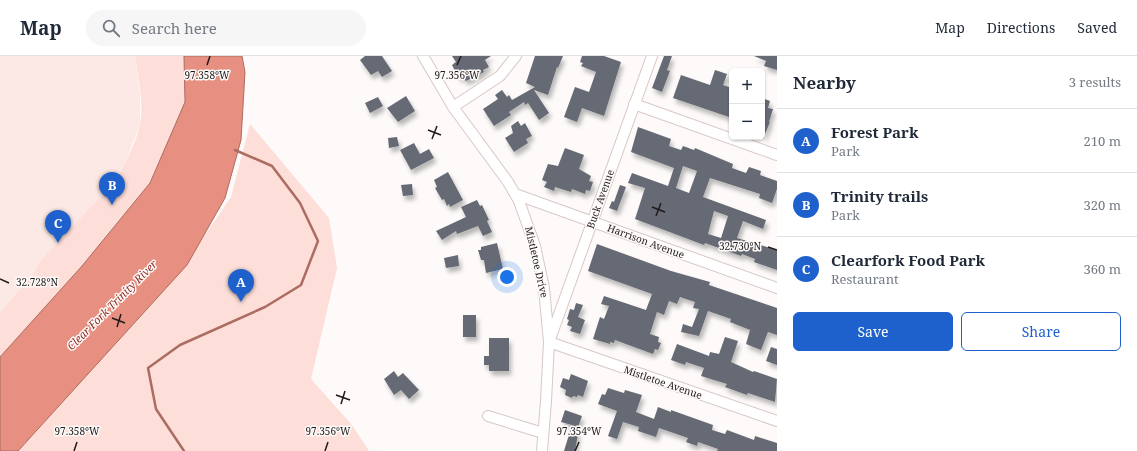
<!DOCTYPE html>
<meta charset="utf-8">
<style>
body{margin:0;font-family:"Noto Serif",serif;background:#f6f6f7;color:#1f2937}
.controls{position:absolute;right:12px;top:12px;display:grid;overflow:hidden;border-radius:6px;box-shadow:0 1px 3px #0004}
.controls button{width:36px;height:36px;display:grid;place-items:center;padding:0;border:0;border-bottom:1px solid #e0e1e3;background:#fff;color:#1f2937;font:20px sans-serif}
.you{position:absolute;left:507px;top:221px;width:14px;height:14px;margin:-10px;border:3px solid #fff;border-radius:50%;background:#1a73e8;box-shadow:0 0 0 6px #1a73e833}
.badge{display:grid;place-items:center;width:26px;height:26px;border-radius:50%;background:#1e61cd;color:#fff;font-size:13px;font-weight:700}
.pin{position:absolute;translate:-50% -33px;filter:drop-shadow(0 1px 2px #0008)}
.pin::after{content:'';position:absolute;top:21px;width:14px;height:12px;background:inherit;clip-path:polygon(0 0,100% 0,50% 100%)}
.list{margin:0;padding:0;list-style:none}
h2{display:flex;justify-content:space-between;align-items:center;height:52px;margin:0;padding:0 16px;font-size:17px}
h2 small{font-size:13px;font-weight:400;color:#747a83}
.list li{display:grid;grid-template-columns:26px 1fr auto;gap:12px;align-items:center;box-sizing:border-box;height:64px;padding:0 16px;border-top:1px solid #e0e1e3}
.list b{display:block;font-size:15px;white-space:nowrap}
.list p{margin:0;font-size:13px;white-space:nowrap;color:#747a83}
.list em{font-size:13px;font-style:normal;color:#747a83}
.actions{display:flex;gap:8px;padding:12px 16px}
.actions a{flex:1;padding:9px 0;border:1px solid #1e61cd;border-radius:6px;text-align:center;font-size:14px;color:#1e61cd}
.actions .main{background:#1e61cd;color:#fff}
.icon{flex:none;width:22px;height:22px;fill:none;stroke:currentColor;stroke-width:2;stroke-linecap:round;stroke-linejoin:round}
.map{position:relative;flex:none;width:777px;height:395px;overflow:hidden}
header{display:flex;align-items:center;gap:24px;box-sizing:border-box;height:56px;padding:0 20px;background:#fff;border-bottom:1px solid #e0e1e3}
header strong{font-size:19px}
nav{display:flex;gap:22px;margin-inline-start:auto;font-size:14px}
.search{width:280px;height:36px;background:#f6f6f7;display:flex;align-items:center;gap:10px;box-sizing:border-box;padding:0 14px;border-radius:22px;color:#747a83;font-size:15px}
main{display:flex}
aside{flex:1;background:#fff}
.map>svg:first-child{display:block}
.built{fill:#fce9e5}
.green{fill:#feded8}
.water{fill:#e78f80;stroke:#ab6c61}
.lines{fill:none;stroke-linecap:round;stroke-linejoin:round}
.stream{stroke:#ab6c61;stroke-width:2.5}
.building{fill:#656b74;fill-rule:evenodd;filter:url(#shadow)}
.minor-casing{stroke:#d7c8c5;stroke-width:12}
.minor{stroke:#fff;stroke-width:10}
.ticks{fill:none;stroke:#201b1a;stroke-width:1.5}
.labels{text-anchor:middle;stroke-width:3;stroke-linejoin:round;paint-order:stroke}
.street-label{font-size:10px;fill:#201b1a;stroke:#fdfaf9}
.water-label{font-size:11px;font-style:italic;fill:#942d20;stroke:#fdfaf9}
.ticks-label{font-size:10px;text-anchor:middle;fill:#201b1a;stroke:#fdfaf9;stroke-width:3;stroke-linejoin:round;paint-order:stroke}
</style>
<header>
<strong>Map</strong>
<div class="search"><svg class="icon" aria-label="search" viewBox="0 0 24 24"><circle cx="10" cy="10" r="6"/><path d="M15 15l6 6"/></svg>Search here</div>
<nav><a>Map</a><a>Directions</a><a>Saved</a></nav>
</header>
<main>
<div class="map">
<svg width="777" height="395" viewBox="0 0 777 395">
<defs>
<filter id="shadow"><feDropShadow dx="2.5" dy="4.5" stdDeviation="2" flood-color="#0004"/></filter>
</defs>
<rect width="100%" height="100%" fill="#fdfaf9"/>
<!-- built -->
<path class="built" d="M0,0h135l5,39v29l-15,40 -8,15 -76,81 -9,16 -32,36z"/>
<!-- green -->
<path class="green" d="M135,0h49l1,46 -35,81 -68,83 -82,91v-45l32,-36 9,-16 76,-81c8,-15 20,-38 23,-55 4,-21 -2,-46 -5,-68z
M250,68l79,94 8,50 -26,111 41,46 17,26h-351l158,-174 55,-80z"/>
<!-- water -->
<path class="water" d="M184,0h58l3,16 -4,68 -16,58 -38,67 -169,186h-18v-94l82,-91 68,-83 35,-81z"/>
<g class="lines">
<!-- stream -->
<path class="stream" d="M184,395l-28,-42 -8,-41 32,-23 85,-38 36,-22 17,-44 -18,-38 -28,-37 -37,-16"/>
</g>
<!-- building -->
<path class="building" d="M365,0h17l10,15 -10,6 -4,-6 -7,4 -11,-15z
M452,0h39l-6,4 4,7 -6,3 1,2 -18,9 -4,-5 -3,2 -5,-9 -2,-4 4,-3z
M535,0h28l-5,12 -1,-1 -9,28 -14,-5 15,23 -10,7 -11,-17 -3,2 -1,-3 -15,10 2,3 -17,11 -11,-17 15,-10 -3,-4 7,-5 5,7 2,-2 3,5 23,-13 -9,-4z
M582,0h22l17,6 -17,54 -22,-8 -5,14 -13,-5 11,-30 14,5 7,-20 -15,-6 2,-3 -3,-1z
M664,0h8l-5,14 3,1 -8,21 -10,-4z
M754,0h23v14l-13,-4 2,-5z
M715,14l12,4 -4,11 9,3v30l-59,-20 8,-23 29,10z
M406,40l9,15 -17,11 -11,-14z
M378,41l5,9 -13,7 -5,-10z
M762,42l8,3 -2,7 5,1 -4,13h1l-7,17z
M518,65l3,5 4,-3 7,13 -6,3 2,4 -14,9 -9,-14 8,-5 -2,-7z
M638,71l33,12 -2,7 12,4 2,-4 11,4 1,-2 38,16 -1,4 14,5 3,-6 12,4 -1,4 17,6v8l-5,14 -13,-5 1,-4 -50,-16 -7,19 63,23 -3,9 -20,-8 -6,17 40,12v20l-23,-8 1,-3 -13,-5 -1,2 -36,-13 -1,2 -69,-26 10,-31 -17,-5 4,-10 36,13 6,-18 -43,-16zM683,110l14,5 -8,22 -13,-5zM714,155l14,5 -7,22 -13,-4z
M397,81l2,9 -10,2 -1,-10z
M414,87l6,11 9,-5 5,9 -23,12 -11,-20z
M565,92l19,7 -5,14 12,7 -2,5 4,1 -3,9 -4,-1 -1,4 -13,-5 -1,3 -16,-5 -1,4 -10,-4 3,-5 -5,-2 6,-16 10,2z
M448,116l15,28 -13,7 -1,-3 -2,2 -3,-7 -2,1 -7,-12 2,-1 -3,-7z
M412,128l1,11 -10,1 -2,-11z
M620,129l6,2 -9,24 -8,-3 3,-7 2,1z
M477,144l3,6 2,-1 7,15 -2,1 5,11 -9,4 -5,-10 -21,8 -1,-3 -14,9 -6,-9 30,-14 -5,-10z
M497,187l6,26 -17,4 -2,-13h-3l-3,-10h3v-3z
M597,188l74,27 39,11 -1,3 68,23v27l-9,-3 -7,18 -15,-6 4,-14 -20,-8 1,-3 -23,-8 -9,25 -18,-4 2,-8 9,3 7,-18 -6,-1 2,-6 -15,-5 -3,7 -8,-3 -5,14 -7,-3 -7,22 9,3 -1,5 3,1 -3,7 -3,-1 -2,5 -38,-14 -1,3 -4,-1v2l-17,-5 7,-22 4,2 5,-13 -8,-2 3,-8 42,14 6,-16 -64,-23z
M458,199l1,11 -13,2 -2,-10z
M576,247l7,2 -5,12 7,3 -5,14 -10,-3 2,-4 -5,-2 2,-5 -2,-1 3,-10 4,1z
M463,259h13v22h-13z
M725,281l13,4 -7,21 22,10 1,-1 23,8 -2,23 -27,-9 -1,2 -22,-8 2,-3 -26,-8 3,-8 -18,-6 -1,3 -14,-5 6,-16 32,12 1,-4 9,2z
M489,282h20v33h-20v-6h-5v-9h5z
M771,291l6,2v16l-11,-4z
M394,315l4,6 5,-4 16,17 -10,9 -8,-9 -7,5 -10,-16z
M571,318l17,7 -5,16 -5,-2 -1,2 -4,-1 -1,2 -7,-3 1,-5 -6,-3 3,-9 6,2z
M608,332l16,5 1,-3 17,5 -6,17 18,7 4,-12 13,5v-2l42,15 -1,5 13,4 2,-4 27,10 1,-4 22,7v8h-60l1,-2 -20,-7 -1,4 -11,-4 2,-4 -29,-10 -3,9 -18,-6 1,-4 -16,-5 -6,17 -9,-3 9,-25 -19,-7 4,-10 3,1z
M565,354l17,6 -6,17 2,1 -3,17h-11l8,-26 -11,-3z"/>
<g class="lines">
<!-- minor casing -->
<g class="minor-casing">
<path id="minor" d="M423,0l30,51 55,75 11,19 16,45 9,42 5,54 -3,59 -4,50
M652,0l-103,286 228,79
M634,48l143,51
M453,51l47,-31 16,-20
M515,138l262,94
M488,360l55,17"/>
</g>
<!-- minor -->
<use href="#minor" class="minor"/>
</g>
<!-- ticks -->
<path class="ticks" d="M207,9l3,-9M457,9l4,-9M428,74l13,5M432,83l5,-13M652,151l13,5M656,160l5,-13M768,191l9,3M0,223l9,4M112,262l13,5M117,271l4,-13M336,339l14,5M341,348l4,-13M74,395l3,-9M325,395l3,-9M575,395l4,-9"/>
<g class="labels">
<!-- street labels -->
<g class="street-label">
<text transform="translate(600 143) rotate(-70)" y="4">Buck Avenue</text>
<text transform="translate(646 185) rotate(20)" y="4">Harrison Avenue</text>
<text transform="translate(537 206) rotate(77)" y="4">Mistletoe Drive</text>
<text transform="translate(663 326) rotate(19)" y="4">Mistletoe Avenue</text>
</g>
<!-- water labels -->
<g class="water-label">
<text transform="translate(112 249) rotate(-45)" y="4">Clear Fork Trinity River</text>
</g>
</g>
<g class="ticks-label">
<text x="207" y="23">97.358°W</text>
<text x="457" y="23">97.356°W</text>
<text x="740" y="194">32.730°N</text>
<text x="37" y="230">32.728°N</text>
<text x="77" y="379">97.358°W</text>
<text x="328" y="379">97.356°W</text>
<text x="579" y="379">97.354°W</text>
</g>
</svg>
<div class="controls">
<button>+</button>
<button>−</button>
</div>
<div class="you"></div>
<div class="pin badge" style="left:241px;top:246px">A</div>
<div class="pin badge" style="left:112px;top:149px">B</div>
<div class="pin badge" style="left:58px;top:187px">C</div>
</div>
<aside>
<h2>Nearby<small>3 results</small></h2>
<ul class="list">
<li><span class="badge">A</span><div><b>Forest Park</b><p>Park</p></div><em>210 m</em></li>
<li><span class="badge">B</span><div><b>Trinity trails</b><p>Park</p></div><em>320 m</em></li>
<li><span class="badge">C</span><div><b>Clearfork Food Park</b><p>Restaurant</p></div><em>360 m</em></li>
</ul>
<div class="actions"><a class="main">Save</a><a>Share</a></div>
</aside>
</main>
